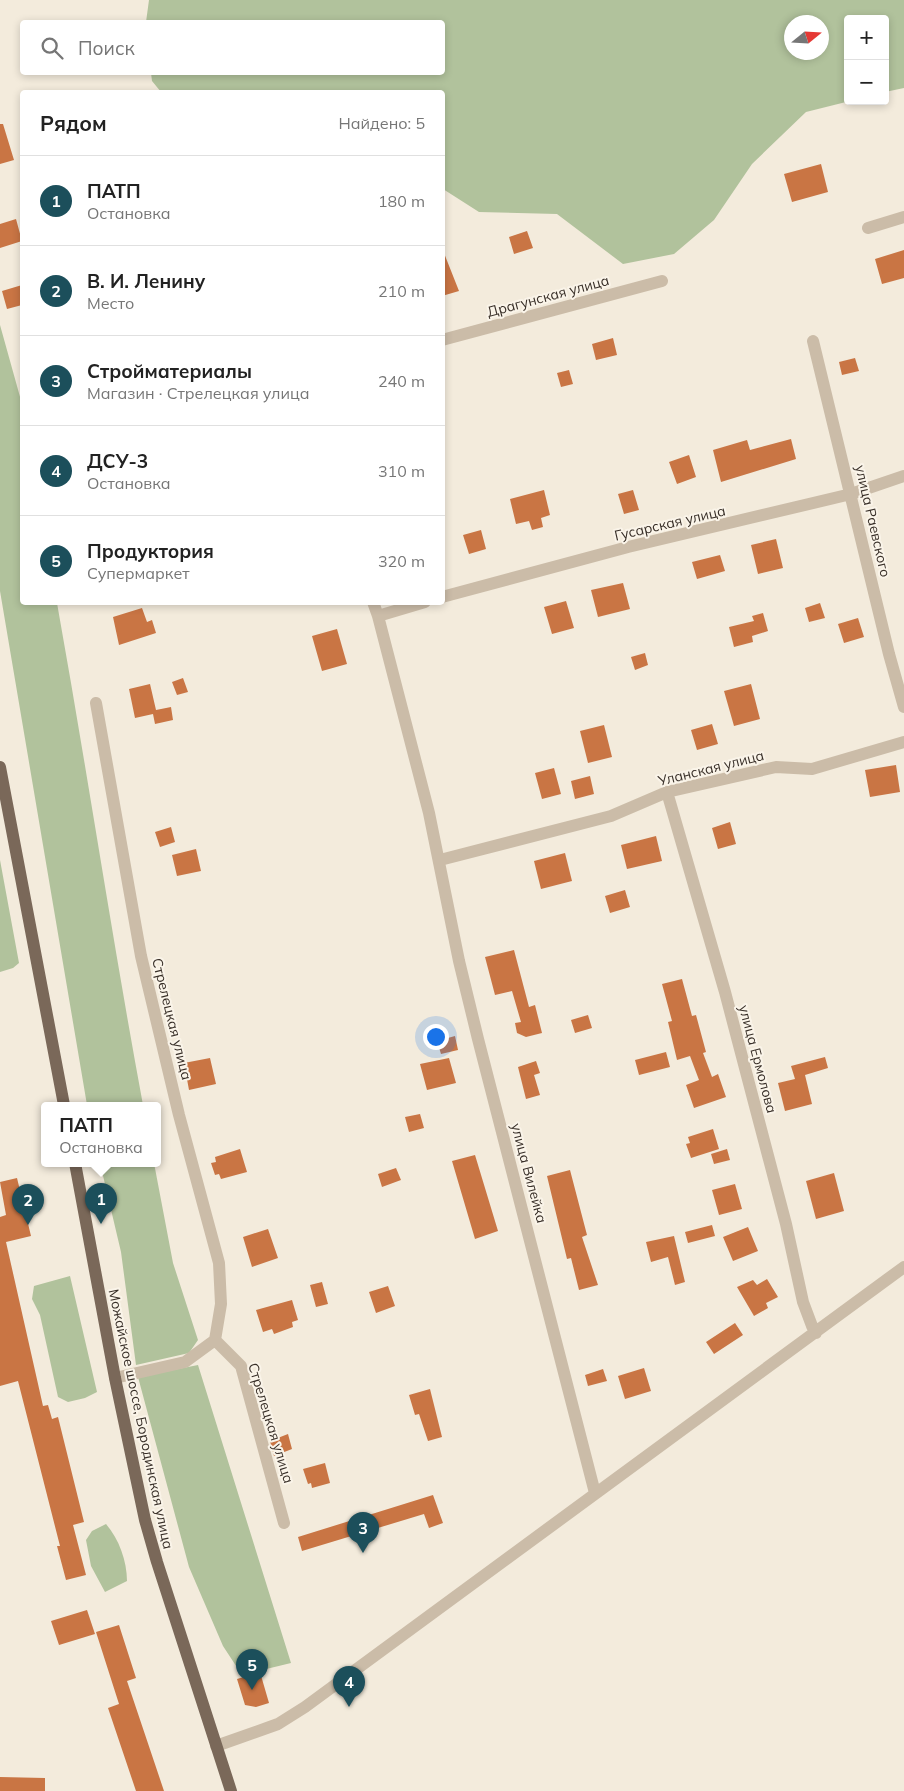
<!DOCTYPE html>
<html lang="ru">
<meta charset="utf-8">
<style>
body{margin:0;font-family:Mulish,sans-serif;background:#f2f2f2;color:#222}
.controls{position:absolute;right:15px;top:15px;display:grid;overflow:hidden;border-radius:5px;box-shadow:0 2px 8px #0003}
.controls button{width:45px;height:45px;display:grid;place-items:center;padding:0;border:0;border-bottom:1px solid #e0e0e0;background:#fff;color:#222;font:25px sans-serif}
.compass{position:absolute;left:784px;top:15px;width:45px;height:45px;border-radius:50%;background:#fff;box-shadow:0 2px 8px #0003;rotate:72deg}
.you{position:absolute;left:435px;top:1036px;width:18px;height:18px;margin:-12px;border:4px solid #fff;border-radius:50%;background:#1a73e8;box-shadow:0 0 0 8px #1a73e833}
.badge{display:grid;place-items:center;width:32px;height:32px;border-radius:50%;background:#1c4f5b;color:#fff;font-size:16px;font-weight:700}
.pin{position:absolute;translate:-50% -41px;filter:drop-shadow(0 1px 2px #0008)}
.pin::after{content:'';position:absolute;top:26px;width:18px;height:15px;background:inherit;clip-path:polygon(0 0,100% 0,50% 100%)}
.popup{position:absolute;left:41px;top:1102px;width:120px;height:65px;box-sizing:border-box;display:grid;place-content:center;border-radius:5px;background:#fff;filter:drop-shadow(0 1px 4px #0005);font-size:16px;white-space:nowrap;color:#767676}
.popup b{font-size:19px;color:#222}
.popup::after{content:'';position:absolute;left:50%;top:100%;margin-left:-10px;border:10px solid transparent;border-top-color:#fff}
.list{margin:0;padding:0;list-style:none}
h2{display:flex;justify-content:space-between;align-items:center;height:65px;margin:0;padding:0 20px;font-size:21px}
h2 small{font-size:16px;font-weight:400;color:#767676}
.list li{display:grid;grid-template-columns:32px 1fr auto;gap:15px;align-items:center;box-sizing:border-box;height:90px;padding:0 20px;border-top:1px solid #e0e0e0}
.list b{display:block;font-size:19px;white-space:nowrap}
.list p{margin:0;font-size:16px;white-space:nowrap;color:#767676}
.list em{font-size:16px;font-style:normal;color:#767676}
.icon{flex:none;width:28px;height:28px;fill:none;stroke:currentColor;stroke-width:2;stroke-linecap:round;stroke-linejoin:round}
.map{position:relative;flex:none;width:904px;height:1791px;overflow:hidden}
.search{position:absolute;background:#fff;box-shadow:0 2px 8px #0003;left:20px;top:20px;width:425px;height:55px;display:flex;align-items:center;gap:12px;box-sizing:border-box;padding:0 18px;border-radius:5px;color:#767676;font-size:19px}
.panel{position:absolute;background:#fff;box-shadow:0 2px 8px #0003;left:20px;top:90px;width:425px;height:515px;border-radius:5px}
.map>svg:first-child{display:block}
.green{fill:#b1c29c;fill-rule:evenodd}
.building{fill:#c97544}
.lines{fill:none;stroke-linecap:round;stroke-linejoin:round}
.minor{stroke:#cbbca8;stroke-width:12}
.major{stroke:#7a6859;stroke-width:12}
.labels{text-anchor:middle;stroke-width:4;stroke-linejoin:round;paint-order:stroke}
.street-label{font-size:14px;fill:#382f28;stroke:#faf4e9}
</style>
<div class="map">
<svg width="904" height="1791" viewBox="0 0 904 1791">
<rect width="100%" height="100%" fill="#f3ebdc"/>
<!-- green -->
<path class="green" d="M149,0h755v88l-19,4v-73h-37v82h2l-44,11 -54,52 -38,56 -40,34 -51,10 -66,-50 -78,-2 -36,-23 -1,-97h-281l-9,-11 -1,-8 291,-1v-50h-296zM822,22v30h-30v-30z
M0,325l22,79v198l35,1c30,167 55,335 86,502h-56l-87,-514z
M0,860l19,103 -6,5 -13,4z
M100,1163h54l19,100 25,77 -9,13 -53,12 -15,-113z
M70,1276l27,116 -12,6 -17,4 -10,-5 -18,-82 -8,-16 2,-13z
M198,1365l93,298 -49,12 -19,-29 -34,-79 -51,-190z
M106,1524c13,15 21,37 21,57l-22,11 -14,-26 -5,-26 6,-9z"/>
<!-- building -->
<path class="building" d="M0,124h3l11,36 -14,4z
M821,164l7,28 -36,10 -8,-28z
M16,219l6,22 -22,7v-24z
M527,231l6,17 -19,6 -5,-17z
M442,248l17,43 -17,5z
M904,250v28l-22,6 -7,-25z
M22,285v20l-15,4 -5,-18z
M613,338l4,17 -21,5 -4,-16z
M855,358l4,13 -17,4 -3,-13z
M569,370l4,14 -12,3 -4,-14z
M791,439l5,20 -75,23 -8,-32 34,-10 3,10z
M689,455l7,22 -19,7 -8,-22z
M544,490l6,25 -9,3 2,9 -11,3 -3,-9 -13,3 -6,-25z
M633,490l6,20 -15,4 -6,-20z
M481,530l5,19 -17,5 -6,-19z
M776,539l7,29 -25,6 -7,-29z
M720,555l5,16 -28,8 -5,-17z
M623,583l7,26 -32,8 -7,-27z
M566,601l8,27 -22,6 -8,-27z
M820,603l5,15 -16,4 -4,-14z
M142,608l5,14 5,-2 4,13 -37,12 -6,-28z
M763,613l5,18 -16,5 1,6 -19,5 -5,-20 25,-6 -2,-5z
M858,618l6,19 -20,6 -6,-19z
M337,629l10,35 -25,7 -10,-35z
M645,653l3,12 -13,5 -4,-13z
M183,678l5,14 -11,3 -5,-13z
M150,684l6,26 15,-3 2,13 -18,4 -2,-10 -18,4 -6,-29z
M751,684l9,35 -26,7 -10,-35z
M712,724l6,20 -21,6 -6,-20z
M604,725l8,32 -24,6 -8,-32z
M896,765l4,27 -30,5 -5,-27z
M554,768l7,26 -19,5 -7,-26z
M590,776l4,18 -19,5 -4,-18z
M730,822l6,22 -18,5 -6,-21z
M171,827l4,15 -15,5 -5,-15z
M656,836l6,25 -35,8 -6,-24z
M196,849l5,22 -24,5 -5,-21z
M565,853l7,28 -31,8 -7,-28z
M625,890l5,17 -20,6 -5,-17z
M514,950l15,57 6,-2 7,28 -16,4 -9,-4 -2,-10 6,-1 -9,-31 -17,4 -10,-38z
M682,979l10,37 4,-1 10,37 -3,1 9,24 6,-3 8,23 -32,11 -8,-23 13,-5 -9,-24 -13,4 -9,-38 4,-1 -10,-37z
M588,1015l4,13 -17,5 -4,-13z
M455,1036l3,14 -17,4 -4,-13z
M666,1052l4,15 -31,8 -4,-15z
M825,1057l3,11 -23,7 7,29 -27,7 -7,-28 17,-4 -4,-13z
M210,1058l6,26 -27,6 -5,-27z
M449,1058l7,25 -29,7 -7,-26z
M536,1061l4,12 -6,2 6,20 -14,4 -8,-32z
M420,1114l4,14 -15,4 -4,-15z
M713,1129l6,20 -28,9 -5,-14 4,-1 -2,-6z
M240,1149l7,23 -26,7 -2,-5 -4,1 -4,-12 5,-1 -1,-5z
M727,1149l3,11 -16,4 -3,-10z
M475,1155l23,76 -23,8 -23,-78z
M396,1168l5,12 -19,7 -4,-13z
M570,1170l17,65 -5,2 16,48 -19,5 -8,-32 -4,1 -20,-83z
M834,1173l10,38 -28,8 -10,-38z
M17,1178l14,58 -25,6 37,164 5,-1 4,14 6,-2 26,105 -11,3 13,50 -20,5 -9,-34h3l-42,-165 -18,5v-169l6,-2 -6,-33z
M735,1184l7,25 -23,6 -7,-25z
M712,1225l3,11 -27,7 -3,-11z
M748,1227l10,24 -25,10 -10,-24z
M268,1229l10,29 -26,9 -9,-30z
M674,1236l11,46 -10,3 -7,-28 -17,5 -5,-20z
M767,1279l11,18 -12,6 2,5 -14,8 -17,-29 16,-7 4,5z
M322,1282l6,22 -12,3 -6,-22z
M388,1286l7,20 -19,7 -7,-21z
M292,1300l6,20 -6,2 1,5 -19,7 -2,-5 -9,3 -7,-22z
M735,1323l8,12 -29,19 -8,-12z
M644,1368l7,23 -26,8 -7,-23z
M603,1369l4,12 -19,5 -3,-11z
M430,1389l12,48 -14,4 -9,-27 -4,1 -6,-20z
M288,1434l4,15 -18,7 -4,-15z
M325,1463l5,20 -18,5 -1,-5 -3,1 -5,-15z
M433,1495l10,28 -14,5 -5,-14 -122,37 -4,-14z
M87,1610l8,24 -36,11 -8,-24z
M119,1625l17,53 -9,3 37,110h-28l-28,-83 11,-4 -23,-72z
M260,1672l9,31 -13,4 -11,-2 -8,-26z
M0,1777l45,1v13h-45z"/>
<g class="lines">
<!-- minor -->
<path class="minor" d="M868,228l36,-11
M442,340l220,-59
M813,341l76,313 15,53
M442,597l186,-50 223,-53 53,-18
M373,602l5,14 51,197 30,148 19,78 117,454
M378,616l47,-14
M96,703l45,253 38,159 40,148 2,41 -6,36 -30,22 -70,16
M667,792l58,200 61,232 17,78 9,24 4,7
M440,860l171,-44 56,-24 109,-25 36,2 92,-27
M215,1340l26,26 43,157
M216,1746l62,-22 27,-17 599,-440"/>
<!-- major -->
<path class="major" d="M0,767l64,338
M75,1163l40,215 30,142 12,42 74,229"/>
</g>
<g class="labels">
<!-- street labels -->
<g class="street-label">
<text transform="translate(548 296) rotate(-15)" y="5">Драгунская улица</text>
<text transform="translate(873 521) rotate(77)" y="5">улица Раевского</text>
<text transform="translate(670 523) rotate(-13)" y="5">Гусарская улица</text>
<text transform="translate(711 768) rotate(-14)" y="5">Уланская улица</text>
<text transform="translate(172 1019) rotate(76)" y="5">Стрелецкая улица</text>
<text transform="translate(758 1059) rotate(75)" y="5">улица Ермолова</text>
<text transform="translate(529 1173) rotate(75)" y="5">улица Вилейка</text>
<text transform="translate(141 1419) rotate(78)" y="5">Можайское шоссе, Бородинская улица</text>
<text transform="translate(271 1423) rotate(73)" y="5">Стрелецкая улица</text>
</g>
</g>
</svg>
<div class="controls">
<button>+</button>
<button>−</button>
</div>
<svg class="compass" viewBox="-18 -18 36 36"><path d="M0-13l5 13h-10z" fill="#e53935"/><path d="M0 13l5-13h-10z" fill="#767676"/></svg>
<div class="you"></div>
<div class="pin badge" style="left:101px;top:1224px">1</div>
<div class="popup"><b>ПАТП</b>Остановка</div>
<div class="pin badge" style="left:28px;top:1225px">2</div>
<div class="pin badge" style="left:363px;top:1553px">3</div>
<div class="pin badge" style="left:349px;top:1707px">4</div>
<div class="pin badge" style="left:252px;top:1690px">5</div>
<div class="search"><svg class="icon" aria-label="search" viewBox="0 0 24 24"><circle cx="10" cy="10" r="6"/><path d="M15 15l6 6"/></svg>Поиск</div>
<section class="panel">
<h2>Рядом<small>Найдено: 5</small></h2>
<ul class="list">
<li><span class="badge">1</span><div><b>ПАТП</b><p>Остановка</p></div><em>180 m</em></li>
<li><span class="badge">2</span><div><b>В. И. Ленину</b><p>Место</p></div><em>210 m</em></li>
<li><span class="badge">3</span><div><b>Стройматериалы</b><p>Магазин · Стрелецкая улица</p></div><em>240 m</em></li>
<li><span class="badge">4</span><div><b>ДСУ-3</b><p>Остановка</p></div><em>310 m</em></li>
<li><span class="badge">5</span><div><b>Продуктория</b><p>Супермаркет</p></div><em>320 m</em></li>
</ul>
</section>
</div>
